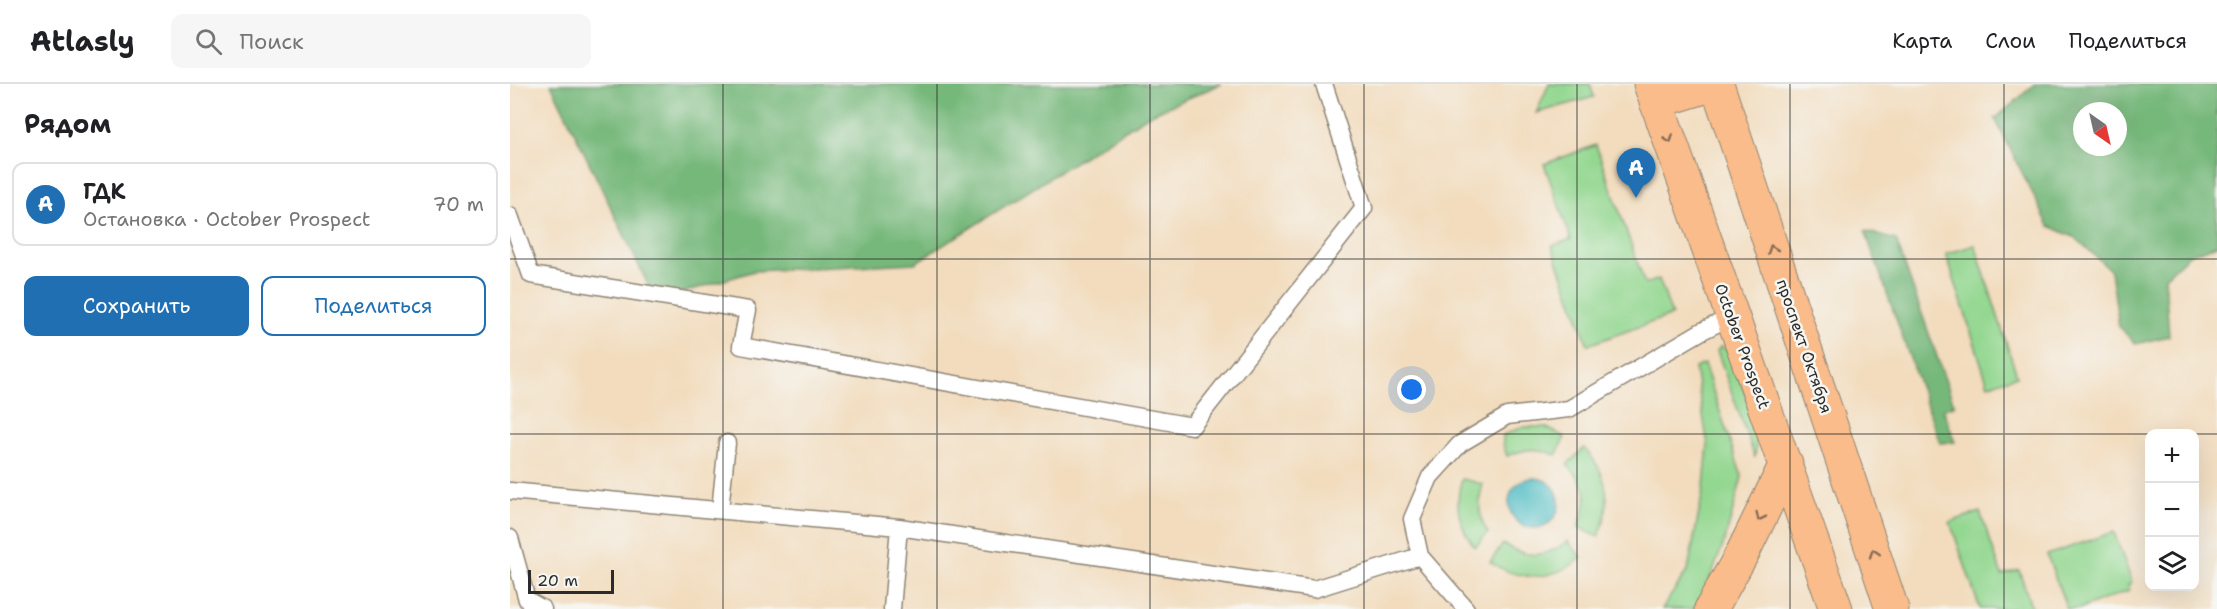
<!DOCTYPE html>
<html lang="ru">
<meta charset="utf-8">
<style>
body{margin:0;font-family:"Shantell Sans",sans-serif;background:#f6f6f6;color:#202124}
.controls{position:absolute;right:18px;bottom:18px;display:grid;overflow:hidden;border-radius:12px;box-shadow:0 6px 24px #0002}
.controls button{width:54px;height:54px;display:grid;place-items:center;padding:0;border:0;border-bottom:2px solid #e0e0e0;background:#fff;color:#202124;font:30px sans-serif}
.compass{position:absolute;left:1563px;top:18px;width:54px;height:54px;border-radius:50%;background:#fff;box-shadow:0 6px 24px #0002;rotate:146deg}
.scale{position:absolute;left:18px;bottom:15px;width:86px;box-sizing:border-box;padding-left:6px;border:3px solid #2b2b2b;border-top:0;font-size:16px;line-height:21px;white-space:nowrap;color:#2b2b2b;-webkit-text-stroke:4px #f6f6f2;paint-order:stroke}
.you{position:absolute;left:902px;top:306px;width:21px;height:21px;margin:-15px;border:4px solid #fff;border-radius:50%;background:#1a73e8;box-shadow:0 0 0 9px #1a73e833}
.badge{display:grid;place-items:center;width:39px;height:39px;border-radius:50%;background:#1f6fb2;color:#fff;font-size:20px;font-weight:700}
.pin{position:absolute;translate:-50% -50px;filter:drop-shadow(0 2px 3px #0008)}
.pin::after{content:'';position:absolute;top:32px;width:21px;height:18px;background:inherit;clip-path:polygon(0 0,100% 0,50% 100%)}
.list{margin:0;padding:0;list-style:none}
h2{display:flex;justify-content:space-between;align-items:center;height:78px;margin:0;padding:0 24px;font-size:26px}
h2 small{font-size:20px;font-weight:400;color:#757577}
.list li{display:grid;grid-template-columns:39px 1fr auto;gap:18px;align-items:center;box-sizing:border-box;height:84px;margin:0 12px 12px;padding:0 12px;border:2px solid #e0e0e0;border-radius:12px}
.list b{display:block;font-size:22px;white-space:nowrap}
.list p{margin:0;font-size:20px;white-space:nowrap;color:#757577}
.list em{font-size:20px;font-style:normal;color:#757577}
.actions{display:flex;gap:12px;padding:18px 24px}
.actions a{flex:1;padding:14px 0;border:2px solid #1f6fb2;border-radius:12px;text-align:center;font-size:21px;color:#1f6fb2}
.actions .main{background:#1f6fb2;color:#fff}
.icon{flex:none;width:33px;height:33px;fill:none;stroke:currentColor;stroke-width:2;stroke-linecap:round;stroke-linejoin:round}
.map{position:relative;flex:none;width:1707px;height:525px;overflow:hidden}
header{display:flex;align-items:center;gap:36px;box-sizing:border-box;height:84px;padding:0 30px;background:#fff;border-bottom:2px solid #e0e0e0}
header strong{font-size:28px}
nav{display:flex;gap:33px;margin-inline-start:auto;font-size:21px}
.search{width:420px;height:54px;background:#f6f6f6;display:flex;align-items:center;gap:15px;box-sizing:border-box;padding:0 21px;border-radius:12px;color:#757577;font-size:22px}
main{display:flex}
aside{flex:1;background:#fff}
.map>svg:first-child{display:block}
.green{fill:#93d790;stroke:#5f815e;stroke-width:1.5}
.forest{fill:#76b87a;stroke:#507252;stroke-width:1.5;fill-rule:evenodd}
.water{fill:#4cbbc3;stroke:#3c7377;stroke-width:1.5}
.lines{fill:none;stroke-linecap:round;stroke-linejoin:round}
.service-casing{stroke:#8e8474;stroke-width:19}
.primary-casing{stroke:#8e8474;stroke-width:35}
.service{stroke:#fff;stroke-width:16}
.primary{stroke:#f9bc8a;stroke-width:33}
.oneway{stroke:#886c56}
.grid{fill:none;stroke:#2b2b2b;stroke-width:1.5;stroke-opacity:0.55}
.labels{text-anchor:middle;stroke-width:5;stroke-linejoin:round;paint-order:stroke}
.street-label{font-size:16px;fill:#2b2b2b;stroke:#f6f6f2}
</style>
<header>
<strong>Atlasly</strong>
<div class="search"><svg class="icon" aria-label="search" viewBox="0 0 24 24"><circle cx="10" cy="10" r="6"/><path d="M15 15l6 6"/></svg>Поиск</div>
<nav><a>Карта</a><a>Слои</a><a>Поделиться</a></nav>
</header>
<main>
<aside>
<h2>Рядом<small></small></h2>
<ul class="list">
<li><span class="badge">A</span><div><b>ГДК</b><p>Остановка · October Prospect</p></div><em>70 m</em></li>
</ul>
<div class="actions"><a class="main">Сохранить</a><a>Поделиться</a></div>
</aside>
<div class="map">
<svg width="1707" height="525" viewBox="0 0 1707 525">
<rect width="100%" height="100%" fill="#f6f6f2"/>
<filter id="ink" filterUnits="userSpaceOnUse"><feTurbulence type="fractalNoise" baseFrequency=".0167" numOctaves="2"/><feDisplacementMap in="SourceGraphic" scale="12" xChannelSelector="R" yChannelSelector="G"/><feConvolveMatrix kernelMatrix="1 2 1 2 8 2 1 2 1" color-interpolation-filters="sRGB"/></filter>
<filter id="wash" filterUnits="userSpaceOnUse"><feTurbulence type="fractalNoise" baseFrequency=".008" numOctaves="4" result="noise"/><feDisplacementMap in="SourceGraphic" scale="24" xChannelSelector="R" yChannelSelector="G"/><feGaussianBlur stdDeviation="1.35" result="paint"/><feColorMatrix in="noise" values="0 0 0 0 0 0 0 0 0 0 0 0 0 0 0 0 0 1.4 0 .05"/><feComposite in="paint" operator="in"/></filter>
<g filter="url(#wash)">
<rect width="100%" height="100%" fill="#f2dcbd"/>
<!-- green -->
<path class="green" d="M1039,0h41l4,13 -58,16z
M1086,61l49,139 14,-5 13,36 -84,30 -36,-99 19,-7 -27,-75z
M1465,161l42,131 -29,9 -42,-131z
M1211,262l10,8 27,75 -3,29 -38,-107z
M1194,280l38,113 -17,63 -21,54 -10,15h-32l26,-39 16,-84 4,-41 -13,-77z
M1013,343h22l20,10 -9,18c-21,-8 -28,-7 -49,1l-4,-12v-9z
M1074,364c25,26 29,57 14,89l-20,-10c12,-27 11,-42 -11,-62z
M952,395l21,5c-5,18 -5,33 5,49l-13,14c-17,-22 -21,-41 -13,-68z
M1470,428l22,63 17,-5 13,39h-52l-30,-87z
M1604,448l18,50 -4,3 2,5 -51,19h-12l-20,-54z
M1058,457l14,17c-29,22 -61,25 -92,4l13,-18c24,15 42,14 65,-3z"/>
<!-- forest -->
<path class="forest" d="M41,0h670l-72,31 -234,148 -161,8 -98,30z
M1525,0h182v161l-27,9 -25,23 4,59 -33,8 -17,-17 -8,-56 -35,-33 -27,-12 -54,-107zM1572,27h36v36h-36z
M1355,147l31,9 58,165 -11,4 12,33 -15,1z"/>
<!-- water -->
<path class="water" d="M999 419a25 25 0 1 1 50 0a25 25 0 1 1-50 0Z"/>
</g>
<g filter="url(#ink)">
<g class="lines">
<!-- service casing -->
<g class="service-casing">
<path id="service" d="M0,132l21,59 217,35 -7,36 451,80 172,-218 -40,-124
M0,407l389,36 415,62 106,-33 -8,-37 18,-42 30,-33 47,-28 62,-7 133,-78 31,-15
M210,426l7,-67
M0,454l17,62 16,9
M910,472l46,53
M382,525l7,-82"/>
</g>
<!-- primary casing -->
<g class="primary-casing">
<path id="primary" d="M1140,0l186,525
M1207,0l175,525
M1146,18l58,-18
M1201,525l32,-57 43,-88"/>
</g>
<!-- service -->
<use href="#service" class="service"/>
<!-- primary -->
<use href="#primary" class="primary"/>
</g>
<!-- one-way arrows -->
<defs><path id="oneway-chevron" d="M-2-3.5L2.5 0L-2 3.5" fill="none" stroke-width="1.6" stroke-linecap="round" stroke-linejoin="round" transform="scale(1.5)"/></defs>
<g class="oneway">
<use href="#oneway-chevron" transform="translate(1159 55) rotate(70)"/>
<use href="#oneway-chevron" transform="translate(1262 165) rotate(-109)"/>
<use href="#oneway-chevron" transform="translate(1250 433) rotate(116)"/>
<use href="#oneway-chevron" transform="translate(1364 469) rotate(-108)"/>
</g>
</g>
<!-- grid -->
<path class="grid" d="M213,0v525M427,0v525M640,0v525M854,0v525M1067,0v525M1280,0v525M1494,0v525M0,175h1707M0,350h1640M1684,350h23"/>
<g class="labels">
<!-- street labels -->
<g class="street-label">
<text transform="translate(1233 262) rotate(70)" y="6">October Prospect</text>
<text transform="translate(1295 262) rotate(71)" y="6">проспект Октября</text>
</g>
</g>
</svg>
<div class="controls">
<button>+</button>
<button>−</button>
<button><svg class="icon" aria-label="layers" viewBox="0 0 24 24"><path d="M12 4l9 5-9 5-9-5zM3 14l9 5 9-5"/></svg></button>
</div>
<svg class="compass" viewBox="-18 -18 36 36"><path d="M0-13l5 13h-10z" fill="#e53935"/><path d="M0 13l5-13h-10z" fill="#757577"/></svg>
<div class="scale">20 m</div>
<div class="you"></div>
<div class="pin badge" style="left:1126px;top:114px">A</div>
</div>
</main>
